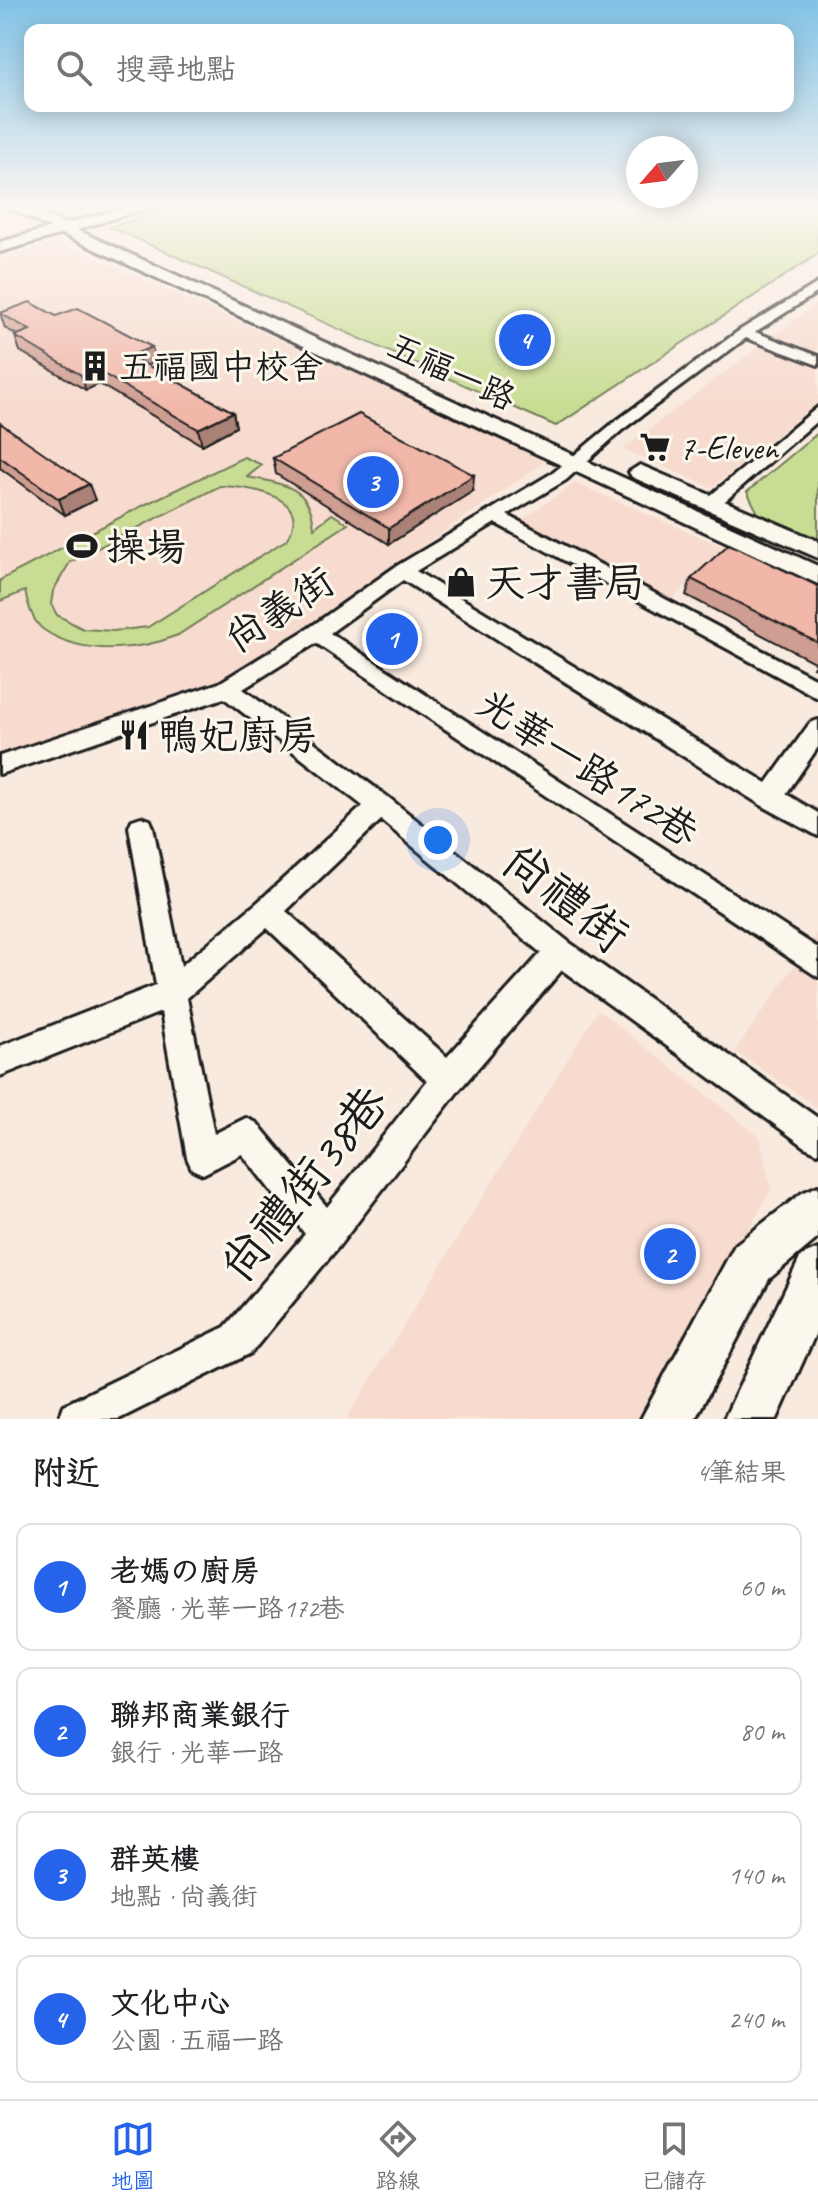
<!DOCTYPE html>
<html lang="zh-TW">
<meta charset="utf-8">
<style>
body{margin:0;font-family:Caveat,"LXGW WenKai TC","Klee One",sans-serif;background:#f2f2f2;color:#202124}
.compass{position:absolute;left:626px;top:136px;width:72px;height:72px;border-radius:50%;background:#fff;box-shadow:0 4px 20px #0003;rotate:242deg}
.you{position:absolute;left:438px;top:840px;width:28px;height:28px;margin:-20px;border:6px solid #fff;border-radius:50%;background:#1a73e8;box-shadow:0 0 0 12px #1a73e833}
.badge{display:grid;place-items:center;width:52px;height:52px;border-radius:50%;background:#2563eb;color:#fff;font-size:26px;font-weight:700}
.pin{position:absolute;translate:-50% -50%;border:4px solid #fff;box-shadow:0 2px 8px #0006}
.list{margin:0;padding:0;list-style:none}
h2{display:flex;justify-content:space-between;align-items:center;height:104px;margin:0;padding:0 32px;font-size:34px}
h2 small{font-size:26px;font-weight:400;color:#757577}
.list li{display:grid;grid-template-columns:52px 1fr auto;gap:24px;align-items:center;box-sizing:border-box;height:128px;margin:0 16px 16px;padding:0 16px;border:2px solid #e0e0e0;border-radius:16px}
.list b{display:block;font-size:30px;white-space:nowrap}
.list p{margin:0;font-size:26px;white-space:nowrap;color:#757577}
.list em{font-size:26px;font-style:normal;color:#757577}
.icon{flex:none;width:44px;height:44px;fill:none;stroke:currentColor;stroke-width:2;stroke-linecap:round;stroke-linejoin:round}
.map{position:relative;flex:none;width:818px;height:1419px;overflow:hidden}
.search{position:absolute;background:#fff;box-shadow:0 4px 20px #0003;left:24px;right:24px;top:24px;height:88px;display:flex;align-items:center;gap:20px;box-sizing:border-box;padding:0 28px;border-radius:16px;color:#757577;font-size:30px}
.sheet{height:680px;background:#fff}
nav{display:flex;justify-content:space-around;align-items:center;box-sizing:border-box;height:112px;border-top:2px solid #e0e0e0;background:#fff;font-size:22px;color:#757577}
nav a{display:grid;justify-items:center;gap:4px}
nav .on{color:#2563eb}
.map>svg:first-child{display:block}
.built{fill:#f7dbcf}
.green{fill:#c8dd93;stroke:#727c58;stroke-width:2;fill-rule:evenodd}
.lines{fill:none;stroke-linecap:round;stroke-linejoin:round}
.street-casing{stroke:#1c1c1c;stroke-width:6}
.secondary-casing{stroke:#1c1c1c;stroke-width:6}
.street{fill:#fbf7ec;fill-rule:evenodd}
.secondary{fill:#fbf7ec;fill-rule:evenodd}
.wall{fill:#cf9e92;stroke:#1c1c1c;stroke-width:2}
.shaded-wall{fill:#a98177;stroke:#1c1c1c;stroke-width:2}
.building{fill:#f1b8aa;stroke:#1c1c1c;stroke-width:2}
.labels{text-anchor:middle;stroke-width:6;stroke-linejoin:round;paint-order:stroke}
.far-poi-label{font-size:34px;fill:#1c1c1c;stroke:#fbf7ec;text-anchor:start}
.far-street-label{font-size:34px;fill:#1c1c1c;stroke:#fbf7ec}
.poi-label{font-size:40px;fill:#1c1c1c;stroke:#fbf7ec;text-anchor:start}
.street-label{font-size:40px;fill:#1c1c1c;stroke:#fbf7ec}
.near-street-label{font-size:48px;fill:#1c1c1c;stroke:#fbf7ec}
</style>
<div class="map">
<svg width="818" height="1419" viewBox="0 0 818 1419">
<rect width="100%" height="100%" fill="#f9eadf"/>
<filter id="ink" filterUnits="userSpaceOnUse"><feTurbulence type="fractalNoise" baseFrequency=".0125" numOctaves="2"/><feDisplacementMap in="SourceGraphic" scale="16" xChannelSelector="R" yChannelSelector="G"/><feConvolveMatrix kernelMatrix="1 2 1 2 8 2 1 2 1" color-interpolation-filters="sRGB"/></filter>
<g filter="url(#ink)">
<!-- built -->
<path class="built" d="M63,244l472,209 9,10 -321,219 -223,72v-495l41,-13z
M818,302v47l-15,12 15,6v35l-106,86 -89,-39z
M575,483l151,65 -55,52 -154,-77z
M818,931v177l-83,-57z
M598,1010l162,127 11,53 -128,229h-297z"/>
<!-- green -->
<path class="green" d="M174,207h644v47l-262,172 -446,-199z
M818,433v106l-60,-26 -11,-21z
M244,457l18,8 -15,12c35,6 65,10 67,51l18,-14 16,10 -170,111c-39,16 -96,21 -134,-5 -12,-8 -16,-26 -19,-39l-25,10v-21l140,-73zM220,486c28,1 96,10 66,54l-138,87 -35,4 -30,-2 -26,-14 -6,-11 2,-13 17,-29z"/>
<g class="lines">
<!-- street casing -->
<g class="street-casing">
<path id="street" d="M818,283v9l-63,40 63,24v9l-72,-27 -124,92 -56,50 -59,35 311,165v18l-323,-175 -79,48 351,212 43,-60 8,-3v27l-32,47 32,19v23l-57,-31 -358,-225 -73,53 488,315v29l-502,-334 -73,46 146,109 181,145 248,175v35l-11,-5 -245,-178 -103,120 -120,156 -88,107 -132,66h-60l5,-14 161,-78 80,-93 -63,-80 -39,20 -11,-5 -5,-11 -26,-146 -161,64v-30l156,-61 -27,-158 3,-7 9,-3 9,3 3,7 28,139 77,-64 105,-96 -139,-108 -224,76v-18l219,-73 90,-55 86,-61 159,-95 58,-48 128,-94zM381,820l160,133 -94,104 -161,-146zM267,928l160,153 -100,126 -70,-84 -11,-5 -32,16 -27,-136z
M818,407v13l-100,87h-12l-3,-4 3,-4z"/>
</g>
<!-- secondary casing -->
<g class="secondary-casing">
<path id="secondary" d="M8,207h19l38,17 62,-17h23l-73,23 741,336v18l-756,-350 -62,18v-10l50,-14z
M640,465l178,76v17l-186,-81 -3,-5z
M818,1186v52l-49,41 -74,140h-54l94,-174 67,-52z
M818,1249v79l-41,91h-53l77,-163z"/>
</g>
<!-- street -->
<use href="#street" class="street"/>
<!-- secondary -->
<use href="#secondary" class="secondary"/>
</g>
<!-- wall -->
<path class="wall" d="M0,313l56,3 100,45 -9,4 86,47 3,15 -34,18 -103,-61 -13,6 -66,-39 -5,-15 2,-1 -12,-7z
M0,423l95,77 -30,15 -65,-47z
M273,458l200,33 -84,53 -113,-70z
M691,579l127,7v83l-5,-2 3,-4 -130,-68z"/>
<!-- shaded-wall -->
<path class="shaded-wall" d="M152,347l4,14 -22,10 -4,-15z
M95,369l4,15 -13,6 -5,-15z
M233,412l3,15 -34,18 -4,-16z
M474,475l-1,16 -84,53v-16z
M89,484l6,16 -30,15 -6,-16z"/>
<!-- building -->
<path class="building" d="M30,302l26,14 22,-8 74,39 -22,9 103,56 -35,17 -103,-60 -14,6 -66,-39 15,-6 -30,-17z
M359,414l115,61 -85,53 -116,-70z
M0,423l89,61 -30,15 -59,-42z
M729,544l89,42v57l-127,-64z"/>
</g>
<!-- sky -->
<linearGradient id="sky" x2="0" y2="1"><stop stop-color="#81c2e6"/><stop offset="0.51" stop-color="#fcf6f1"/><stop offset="1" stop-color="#fcf6f1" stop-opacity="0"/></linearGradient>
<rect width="818" height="406" fill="url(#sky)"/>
<!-- icons -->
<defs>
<g id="building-bare" transform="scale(2.4)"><path d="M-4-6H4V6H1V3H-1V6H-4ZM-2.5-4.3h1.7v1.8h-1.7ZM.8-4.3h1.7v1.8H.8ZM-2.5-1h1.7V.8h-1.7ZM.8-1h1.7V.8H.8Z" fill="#1c1c1c" stroke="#fbf7ec" stroke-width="2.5" paint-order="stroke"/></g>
<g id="supermarket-bare" transform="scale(2.4)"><path d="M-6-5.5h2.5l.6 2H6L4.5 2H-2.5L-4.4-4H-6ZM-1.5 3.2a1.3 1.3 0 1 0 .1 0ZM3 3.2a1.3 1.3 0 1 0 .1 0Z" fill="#1c1c1c" stroke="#fbf7ec" stroke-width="2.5" paint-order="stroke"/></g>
<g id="stadium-bare" transform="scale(2.4)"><path d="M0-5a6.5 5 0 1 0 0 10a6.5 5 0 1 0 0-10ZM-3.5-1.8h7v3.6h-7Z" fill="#1c1c1c" stroke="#fbf7ec" stroke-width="2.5" paint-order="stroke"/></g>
<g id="shop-bare" transform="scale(2.4)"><path d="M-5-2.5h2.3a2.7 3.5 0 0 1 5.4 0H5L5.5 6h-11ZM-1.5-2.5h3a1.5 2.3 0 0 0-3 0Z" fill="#1c1c1c" stroke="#fbf7ec" stroke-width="2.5" paint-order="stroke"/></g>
<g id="restaurant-bare" transform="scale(2.4)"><path d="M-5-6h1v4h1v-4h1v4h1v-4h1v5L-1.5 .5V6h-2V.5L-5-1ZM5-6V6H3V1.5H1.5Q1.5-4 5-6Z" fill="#1c1c1c" stroke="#fbf7ec" stroke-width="2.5" paint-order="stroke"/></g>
</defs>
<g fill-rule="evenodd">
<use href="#building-bare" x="95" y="366"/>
<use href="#supermarket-bare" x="655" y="447"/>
<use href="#stadium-bare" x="82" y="546"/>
<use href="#shop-bare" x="461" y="582"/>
<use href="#restaurant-bare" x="134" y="735"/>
</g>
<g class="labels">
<!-- far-poi labels -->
<g class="far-poi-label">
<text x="119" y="378">五福國中校舍</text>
<text x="679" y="459">7-Eleven</text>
</g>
<!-- far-street labels -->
<g class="far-street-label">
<text transform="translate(452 371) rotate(25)" y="12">五福一路</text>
</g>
<!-- poi labels -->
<g class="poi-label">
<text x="106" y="560">操場</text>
<text x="485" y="596">天才書局</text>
<text x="158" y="749">鴨妃廚房</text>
</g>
<!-- street labels -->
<g class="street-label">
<text transform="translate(279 609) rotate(-33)" y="14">尚義街</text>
<text transform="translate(588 767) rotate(33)" y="14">光華一路172巷</text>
</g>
<!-- near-street labels -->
<g class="near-street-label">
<text transform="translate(566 897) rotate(38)" y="17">尚禮街</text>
<text transform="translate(303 1183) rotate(-51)" y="17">尚禮街38巷</text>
</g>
</g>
</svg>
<svg class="compass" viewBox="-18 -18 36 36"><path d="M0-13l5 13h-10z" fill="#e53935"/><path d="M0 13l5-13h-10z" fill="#757577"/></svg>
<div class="you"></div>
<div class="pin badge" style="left:392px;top:639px">1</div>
<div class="pin badge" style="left:670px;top:1254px">2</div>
<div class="pin badge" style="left:373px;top:482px">3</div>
<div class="pin badge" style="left:525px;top:340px">4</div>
<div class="search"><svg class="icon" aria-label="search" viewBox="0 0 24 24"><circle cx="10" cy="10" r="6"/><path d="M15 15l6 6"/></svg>搜尋地點</div>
</div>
<section class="sheet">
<h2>附近<small>4筆結果</small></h2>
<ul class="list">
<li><span class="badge">1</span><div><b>老媽の廚房</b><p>餐廳 · 光華一路172巷</p></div><em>60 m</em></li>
<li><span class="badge">2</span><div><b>聯邦商業銀行</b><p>銀行 · 光華一路</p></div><em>80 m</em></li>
<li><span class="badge">3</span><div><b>群英樓</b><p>地點 · 尚義街</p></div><em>140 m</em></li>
<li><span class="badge">4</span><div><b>文化中心</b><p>公園 · 五福一路</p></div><em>240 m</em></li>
</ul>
</section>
<nav>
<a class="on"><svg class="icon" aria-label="map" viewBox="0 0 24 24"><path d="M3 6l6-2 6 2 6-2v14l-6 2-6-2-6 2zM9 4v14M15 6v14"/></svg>地圖</a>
<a><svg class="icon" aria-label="directions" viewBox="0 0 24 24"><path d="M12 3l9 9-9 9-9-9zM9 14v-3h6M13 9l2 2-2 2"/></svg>路線</a>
<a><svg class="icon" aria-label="saved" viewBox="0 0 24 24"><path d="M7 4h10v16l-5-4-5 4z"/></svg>已儲存</a>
</nav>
